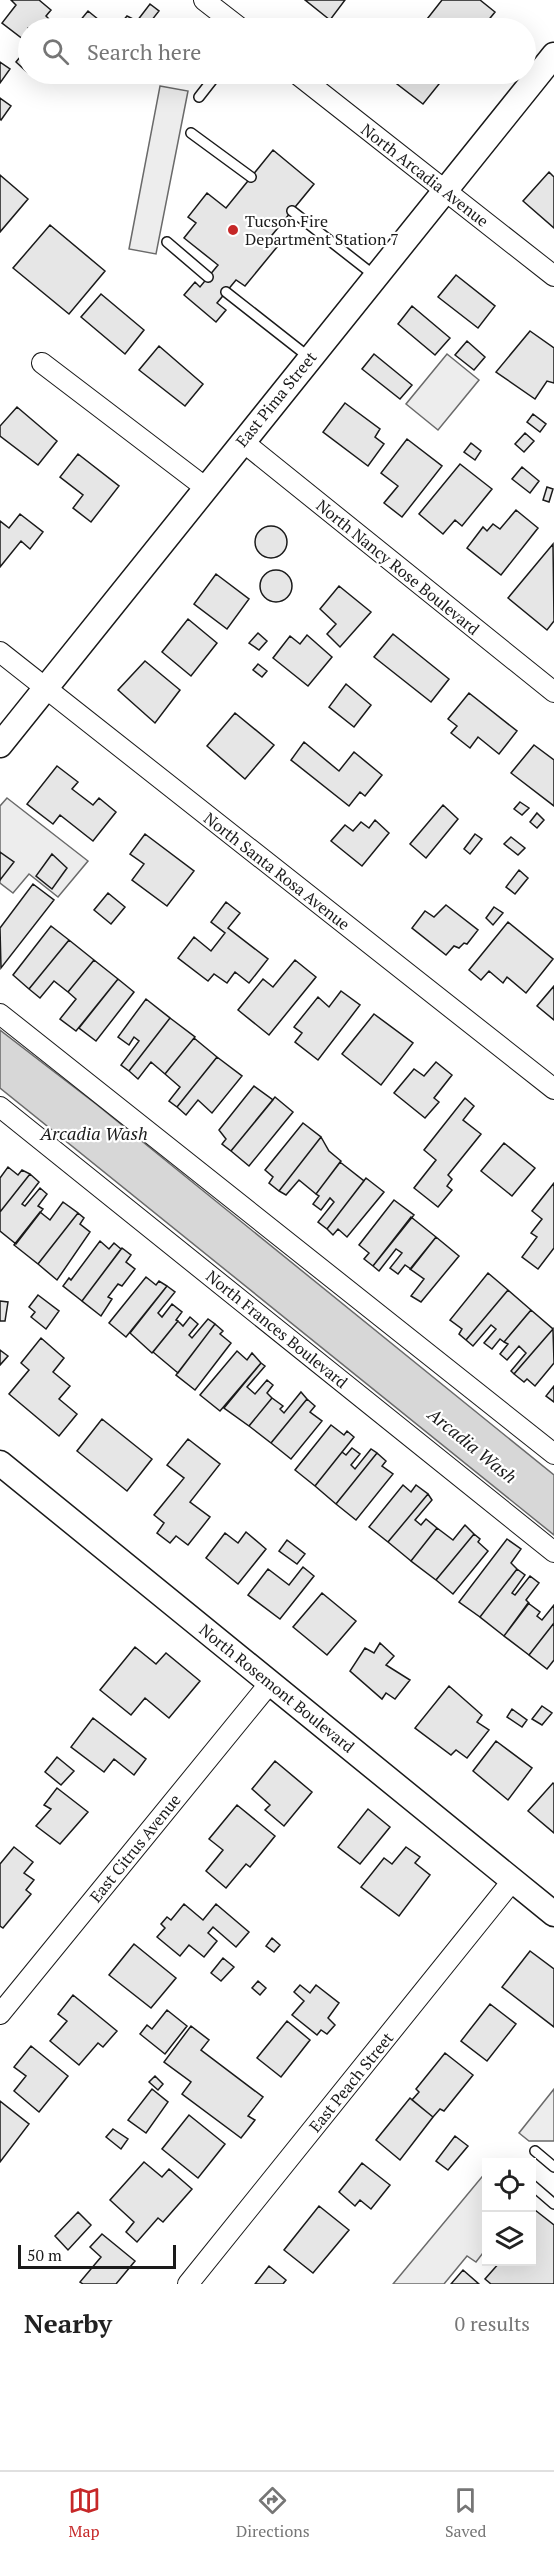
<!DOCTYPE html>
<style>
body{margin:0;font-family:"PT Serif",serif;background:#f6f6f6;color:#222}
.controls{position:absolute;right:18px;bottom:18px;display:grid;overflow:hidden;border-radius:0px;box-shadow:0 6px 24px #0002}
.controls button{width:54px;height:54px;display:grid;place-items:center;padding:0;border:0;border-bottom:2px solid #e0e0e0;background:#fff;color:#222;font:30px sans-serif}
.scale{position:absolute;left:18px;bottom:15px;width:158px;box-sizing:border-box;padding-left:6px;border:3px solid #1a1a1a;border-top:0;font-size:16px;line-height:21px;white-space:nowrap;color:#1a1a1a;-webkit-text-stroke:4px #fff;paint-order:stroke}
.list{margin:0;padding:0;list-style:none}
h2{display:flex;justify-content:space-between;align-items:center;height:78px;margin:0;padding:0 24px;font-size:26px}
h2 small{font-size:20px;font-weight:400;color:#767676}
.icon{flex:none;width:33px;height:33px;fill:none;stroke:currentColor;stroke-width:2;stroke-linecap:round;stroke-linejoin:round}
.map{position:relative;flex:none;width:554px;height:2284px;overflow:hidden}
.search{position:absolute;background:#fff;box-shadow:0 6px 24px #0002;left:18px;right:18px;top:18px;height:66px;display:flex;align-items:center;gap:15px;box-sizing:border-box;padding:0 21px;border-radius:33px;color:#767676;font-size:22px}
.sheet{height:186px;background:#fff}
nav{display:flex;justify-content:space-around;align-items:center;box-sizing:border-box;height:84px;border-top:2px solid #e0e0e0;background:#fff;font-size:16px;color:#767676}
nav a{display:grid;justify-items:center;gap:3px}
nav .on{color:#c62828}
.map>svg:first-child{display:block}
.built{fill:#ededed;stroke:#6a6a6a;stroke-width:1.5}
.water{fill:#d7d7d7;stroke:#6a6a6a;stroke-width:1.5}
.building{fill:#e6e6e6;stroke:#1a1a1a;stroke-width:1.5}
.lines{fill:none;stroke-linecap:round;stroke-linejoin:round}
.service-casing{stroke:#1a1a1a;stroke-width:12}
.minor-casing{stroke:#1a1a1a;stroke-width:22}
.tertiary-casing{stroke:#1a1a1a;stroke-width:27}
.service{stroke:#fff;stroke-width:9}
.minor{stroke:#fff;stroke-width:20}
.tertiary{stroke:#fff;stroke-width:24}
.poi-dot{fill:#c62828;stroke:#fff;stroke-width:2}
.labels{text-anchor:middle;stroke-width:4.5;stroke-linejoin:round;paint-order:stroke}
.street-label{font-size:16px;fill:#1a1a1a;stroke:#fff}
.poi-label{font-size:16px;fill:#1a1a1a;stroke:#fff;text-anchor:start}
.water-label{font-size:18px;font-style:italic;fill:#1a1a1a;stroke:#fff}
</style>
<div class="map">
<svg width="554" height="2284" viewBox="0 0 554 2284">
<rect width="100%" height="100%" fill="#fff"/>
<!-- built -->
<path class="built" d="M160,86l28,5 -32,163 -27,-5z
M447,354l32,26 -41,50 -32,-26z
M7,798l81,63 -30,36 -29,-23 -16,19 -13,-10v-77z
M554,2089v52h-25l-10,-8z
M486,2172v77l-10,13 -9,-6 -23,28h-51z"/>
<!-- water -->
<path class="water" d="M0,1030l96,74 458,371v60l-554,-447z"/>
<!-- building -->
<path class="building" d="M39,0l12,10 -5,6 4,4 -6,8h-16v15l-26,-20 14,-18 -5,-5z
M305,0h40l-15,20z
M442,0h38l15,12 -13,16h-62z
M150,4l9,7 -8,10 8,6 -1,1h-41l10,-12 10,5z
M88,11l16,13 -4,4h-26z
M24,52l4,4v17l-12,-11z
M0,62l10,7 -10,14z
M384,74h63l-24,30z
M0,98l11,8 -10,14 -1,-1z
M273,150l41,34 -46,56 9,7 -32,39 -9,-6 -19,23 9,7 -10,12 -32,-27 11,-13 5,5 18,-22 -34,-27 12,-15 -8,-6 19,-24 19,15z
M549,172l5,5v51l-31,-27z
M0,175l28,24 -28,33z
M50,225l55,46 -36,43 -56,-46z
M456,275l39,31 -17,22 -40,-31z
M101,294l43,36 -19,24 -44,-37z
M412,306l38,32 -15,17 -37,-31z
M530,331l24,17v35l-7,-2 -12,18 -39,-27z
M467,341l18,16 -11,13 -19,-15z
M159,346l44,38 -18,22 -46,-36z
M374,354l38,31 -12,14 -38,-30z
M345,403l35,26 -5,8 9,7 -16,22 -45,-34z
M17,407l40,34 -19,24 -38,-29v-10z
M533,414l13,10 -6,8 -13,-10z
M525,433l9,8 -10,11 -9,-8z
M407,439l35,27 -40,51 -18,-14 14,-17 -17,-13z
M471,443l10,8 -6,9 -11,-8z
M78,454l41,32 -28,36 -18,-14 10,-13 -23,-18z
M460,464l32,25 -30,37 -7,-6 -12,14 -24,-20z
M522,467l17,14 -9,12 -18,-14z
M547,487l6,2 -4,13 -6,-2z
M516,510l22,18 -37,47 -34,-27 16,-21 4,4 6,-7 7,5z
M20,514l23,18 -13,17 -9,-8 -21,26v-46l9,7z
M255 542a16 16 0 1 1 32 0a16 16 0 1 1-32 0Z
M553,544l1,77 -7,9 -39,-32z
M260 586a16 16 0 1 1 32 0a16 16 0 1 1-32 0Z
M216,574l33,25 -22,30 -33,-25z
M339,586l32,26 -31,35 -13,-13 9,-10 -16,-15z
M188,619l29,24 -26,33 -29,-24z
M258,633l9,8 -8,9 -10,-7z
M393,634l56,45 -18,23 -57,-45z
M307,635l25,22 -24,29 -35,-28 17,-22 10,8z
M145,661l35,29 -25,33 -37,-33z
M258,664l9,7 -5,6 -9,-7z
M346,684l25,21 -17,22 -25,-20z
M469,693l48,38 -18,23 -21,-17 -8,11 -19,-15 6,-7 -9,-7z
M235,713l39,32 -29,34 -38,-33z
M304,742l35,29 15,-19 28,23 -17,21 -5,-4 -11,14 -58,-46z
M534,745l20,15v46l-43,-33z
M57,766l21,16 -6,7 21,16 6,-7 17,14 -23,29 -33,-26 -7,9 -26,-20z
M520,802l9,6 -7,7 -8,-6z
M443,805l15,14 -32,39 -16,-14z
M537,813l7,7 -7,8 -7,-6z
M375,820l14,13 -27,33 -31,-25 14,-16 8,6 8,-9 8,6z
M145,834l49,37 -27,35 -35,-26 12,-16 -14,-10z
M475,834l7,5 -12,15 -6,-5z
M511,837l14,11 -7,7 -14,-11z
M0,852l14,10 -14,18z
M52,854l15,14 -15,21 -16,-13z
M519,870l9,8 -13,16 -9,-7z
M33,884l21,16 -53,68 -1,-40z
M108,893l17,14 -14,17 -17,-14z
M226,902l14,11 -12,15 40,31 -19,24 -14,-11 -8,11 -13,-9 -6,7 -30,-23 16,-21 17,14 14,-18 -14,-11z
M446,905l32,25 -11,14 -3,-1 -5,5 -5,-2 -8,9 -34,-27 13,-17 9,6z
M494,907l9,6 -10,12 -7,-7z
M508,922l45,37 -27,34 -19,-16 -4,6 -14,-12 -8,9 -12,-10z
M51,926l18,14 -40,49 -16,-14z
M69,940l25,20 -26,32 -14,-11 -14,17 -11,-9z
M94,960l24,19 -42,52 -16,-12 16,-20 -8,-7z
M295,960l21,17 -47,58 -31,-25 25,-31 10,8z
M118,979l16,13 -38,49 -17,-13z
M554,986v34l-17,-14z
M341,991l19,14 -42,55 -23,-18 7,-9 -8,-6 24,-30 11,10z
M146,999l24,19 -41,53 -8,-6 18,-24 -5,-4 -5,8 -11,-8z
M374,1014l39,29 -32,42 -39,-31z
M170,1018l25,19 -30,37 -14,-12 -13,17 -9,-8z
M194,1038l23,19 -40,50 -8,-6 11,-14 -15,-13z
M217,1057l25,19 -30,37 -14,-13 -12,15 -9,-8z
M436,1062l16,13 -18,23 5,4 -14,16 -31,-25 20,-24 10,7z
M254,1086l19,14 -42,51 -9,-7 4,-5 -7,-9z
M275,1097l18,15 -44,54 -18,-15z
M465,1098l9,8 -11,14 18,14 -33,41 4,4 -5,7 5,4 -14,17 -24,-19 22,-28 -12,-10z
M303,1123l18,14 -42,54 -10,-8 4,-6 -8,-7z
M321,1137l8,14 12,10 -25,33 -17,-14 -13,15 -7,-4z
M504,1143l31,25 -23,28 -31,-25z
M340,1162l24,19 -37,48 -9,-7 16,-20 -4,-4 -9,12 -8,-6 6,-8 -3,-2z
M8,1167l10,8 4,-5 8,4 -30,38v-34z
M30,1174l9,8 -17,22 3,2 15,-18 7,6 -9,12 5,3 -27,35 -16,-13v-19z
M366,1178l18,14 -37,45 -9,-8 -5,6 -6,-6z
M554,1183v65l-16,21 -16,-12 15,-20 -6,-4 11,-14 -10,-8z
M394,1200l20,15 -41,51 -9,-7 5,-6 -10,-8z
M63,1202l15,11 -40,51 -24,-19 26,-33 10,8z
M78,1213l6,5 -4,6 10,8 -33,48 -19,-16z
M411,1217l25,20 -25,32 -6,-4 -7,9 -8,-6 12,-15 -6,-4 -17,22 -6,-5z
M436,1237l23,19 -38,46 -10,-6 13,-17 -14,-10z
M100,1241l9,8 5,-6 7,6 -39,52 -19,-15 6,-8 2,2z
M122,1248l9,7 -5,7 9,7 -13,17 -4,-2 -10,13 4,2 -11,17 -19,-15z
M488,1273l20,17 -42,50 -7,-6 3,-5 -12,-9z
M146,1277l10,8 3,-4 8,5 -41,51 -17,-14z
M167,1286l8,6 -17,21 4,4 10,-13 10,8 -6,8 2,1 -26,32 -22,-20z
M508,1290l23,20 -27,32 -4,-3 -8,10 -8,-6 12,-14 -5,-4 -18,21 -7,-6z
M38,1295l21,16 -13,18 -15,-12 4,-5 -6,-5z
M0,1301l8,1 -3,19h-5z
M531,1310l22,19 -39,45 -3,-3 15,-18 -7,-7 -12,14 -7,-6 8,-10 -4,-2z
M190,1317l8,7 -9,11 3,3 16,-19 7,5 -37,49 -25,-21 25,-31 5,5z
M215,1324l8,7 -3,3 11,9 -36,47 -19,-15z
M553,1329l1,34 -19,23 -8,-7 -3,3 -10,-8z
M41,1338l23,20 -11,14 17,14 -11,13 18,15 -18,22 -50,-42 20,-24 -8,-7z
M0,1350l8,6 -8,9z
M237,1351l10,9 5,-7 9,10 -41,48 -20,-16z
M261,1363l4,3 -18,21 8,7 12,-14 6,5 -6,8 5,5 -23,28 -25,-18z
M554,1386v16l-8,-6z
M301,1392l6,7 -36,44 -22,-17 23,-28 11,8 -3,3 4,4z
M307,1399l8,7 -5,6 12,9 -31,38 -20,-16z
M102,1419l50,40 -25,32 -50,-40z
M331,1425l13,10 3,-4 7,6 -39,49 -20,-16z
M188,1439l32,25 -30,38 20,15 -22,28 -12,-9 -6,7 -13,-10 7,-10 -10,-8 30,-37 -17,-13z
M352,1448l8,6 -9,11 4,4 16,-20 6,4 -41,51 -21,-18 27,-34 4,3z
M377,1453l9,8 -4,5 11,8 -37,46 -20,-16z
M403,1485l8,7 5,-7 12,9 -40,48 -19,-15z
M428,1494l4,6 -17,20 6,5 5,-6 11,9 -26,33 -23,-19z
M465,1525l9,9 -38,46 -25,-19 26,-33 16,12z
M246,1532l20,17 -28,35 -32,-26 19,-25 13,10z
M474,1534l6,5 -2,3 10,9 -35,43 -17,-14z
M507,1539l14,10 -10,14 6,6 -37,48 -21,-15z
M287,1540l18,14 -8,10 -18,-13z
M303,1567l11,9 -34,43 -32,-24 20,-26 21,16z
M517,1569l8,6 -13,18 3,2 15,-19 9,7 -13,17 3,3 -25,33 -24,-19z
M322,1593l34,28 -29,34 -34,-28z
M528,1603l12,9 -3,4 5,4 12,-15v18l-25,32 -25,-19z
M554,1623v37l-7,9 -18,-14z
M380,1643l14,13 -8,9 24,15 -15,19 -9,-6 -4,6 -32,-28 15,-23 9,5z
M135,1647l21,17 10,-11 34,28 -31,37 -24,-20 -14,17 -31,-25z
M449,1686l33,29 -5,7 12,8 -22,28 -11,-8 -5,5 -36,-27z
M542,1706l10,7 -10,12 -10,-6z
M512,1709l15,11 -5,7 -15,-10z
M93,1718l53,41 -12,16 -20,-16 -10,13 -33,-25z
M496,1741l36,27 -24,32 -35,-29z
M57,1757l17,14 -13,14 -16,-13z
M275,1761l37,31 -28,34 -19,-16 5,-5 -18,-16z
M553,1783l1,1v49l-26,-22z
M57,1788l31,24 -28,32 -24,-18 15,-17 -7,-4z
M237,1805l38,31 -25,31 -4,-3 -20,24 -20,-17 17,-21 -14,-11z
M368,1809l22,18 -30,37 -22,-17z
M14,1847l19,15 -9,11 10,7 -8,10 5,4 -28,34 -3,-2v-62z
M406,1847l14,10 -5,6 15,12 -31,41 -38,-29 23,-29 8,6z
M184,1904l19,16 13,-16 33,28 -13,15 -23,-20 -5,6 9,8 -13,16 -15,-12 -9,11 -23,-19 8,-9 -4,-4 6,-7 4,3z
M272,1938l8,7 -6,7 -8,-6z
M134,1944l42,34 -25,30 -42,-33z
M530,1951l24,18v58l-52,-40z
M223,1958l11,9 -13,14 -10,-8z
M258,1981l8,7 -6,7 -8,-7z
M300,1985l10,8 6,-8 23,18 -11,15 7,7 -8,9 -6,-4 -4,5 -25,-20 12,-14 -10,-9z
M73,1995l44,36 -14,16 -5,-4 -19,22 -29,-24 17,-20 -9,-7z
M490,2004l26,20 -29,37 -26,-20z
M167,2010l20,16 -22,28 -25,-20 7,-9 5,4z
M287,2021l23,19 -29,37 -24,-19z
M191,2026l18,14 -8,10 62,47 -15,19 7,4 -14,18 -59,-44 9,-12 -27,-20z
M31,2046l37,30 -29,36 -25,-21 12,-15 -12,-9z
M445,2053l28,22 -29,36 -4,-2 -7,8 -21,-17 7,-8 -3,-3z
M155,2076l8,8 -5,6 -9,-8z
M152,2089l16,13 -22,31 -18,-13z
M410,2098l23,19 -33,43 -24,-20z
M0,2101l29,23 -29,38z
M189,2115l36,29 -27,34 -36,-29z
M113,2129l15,10 -7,10 -15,-12z
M455,2136l13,10 -20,24 -12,-9z
M144,2162l18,15 7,-8 23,20 -29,33 -5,-4 -21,24 -11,-10 8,-10 -24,-22z
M362,2163l28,22 -19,24 -11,-9 -5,6 -16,-14z
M319,2206l30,24 -36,43 -29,-23z
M535,2210l19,15v59h-63l-6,-5 15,-17h32v-48z
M78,2212l13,13 -23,25 -13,-14z
M102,2234l33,27 -19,23h-33l-3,-2 21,-25 -11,-10z
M269,2266l17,14 -3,4h-28z
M463,2270l16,14h-28z"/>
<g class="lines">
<!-- service casing -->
<g class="service-casing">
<path id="service" d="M199,97l18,-23
M191,133l60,44
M292,211l83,65
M167,242l41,35
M226,292l84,66
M535,2151l19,16
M532,2185l22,19"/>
</g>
<!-- minor casing -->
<g class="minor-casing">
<path id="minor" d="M204,0l36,28
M297,74l257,202
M42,363l164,125
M242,441l312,251
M0,652l554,437
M0,1014l554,440
M0,1107l554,445
M0,2014l270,-331
M188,2284l325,-404"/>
</g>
<!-- tertiary casing -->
<g class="tertiary-casing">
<path id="tertiary" d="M0,745l554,-690
M0,1463l554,451"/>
</g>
<!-- service -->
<use href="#service" class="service"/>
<!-- minor -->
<use href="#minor" class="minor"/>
<!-- tertiary -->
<use href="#tertiary" class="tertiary"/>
</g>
<!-- markers -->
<circle class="poi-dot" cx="233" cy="230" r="6"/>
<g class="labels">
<!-- street labels -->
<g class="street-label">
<text transform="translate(425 175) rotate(38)" y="6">North Arcadia Avenue</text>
<text transform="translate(276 399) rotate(-51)" y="6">East Pima Street</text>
<text transform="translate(398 567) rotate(39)" y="6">North Nancy Rose Boulevard</text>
<text transform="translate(277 871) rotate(38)" y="6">North Santa Rosa Avenue</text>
<text transform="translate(277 1329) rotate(39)" y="6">North Frances Boulevard</text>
<text transform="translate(277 1688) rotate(39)" y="6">North Rosemont Boulevard</text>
<text transform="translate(135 1848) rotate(-51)" y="6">East Citrus Avenue</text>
<text transform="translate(351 2082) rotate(-51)" y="6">East Peach Street</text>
</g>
<!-- poi labels -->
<g class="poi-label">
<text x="245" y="227">Tucson Fire<tspan x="245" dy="18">Department Station 7</tspan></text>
</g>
<!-- water labels -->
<g class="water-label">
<text x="94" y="1140">Arcadia Wash</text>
<text transform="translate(472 1446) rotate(39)" y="6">Arcadia Wash</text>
</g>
</g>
</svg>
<div class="controls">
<button><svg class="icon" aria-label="locate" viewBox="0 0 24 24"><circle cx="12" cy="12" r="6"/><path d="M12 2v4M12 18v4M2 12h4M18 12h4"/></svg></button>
<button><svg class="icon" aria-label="layers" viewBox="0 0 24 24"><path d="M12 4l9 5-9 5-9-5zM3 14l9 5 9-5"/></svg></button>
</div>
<div class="scale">50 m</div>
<div class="search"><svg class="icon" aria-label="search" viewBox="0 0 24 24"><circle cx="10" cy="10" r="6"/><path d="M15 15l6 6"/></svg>Search here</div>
</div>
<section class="sheet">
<h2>Nearby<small>0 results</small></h2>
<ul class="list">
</ul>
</section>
<nav>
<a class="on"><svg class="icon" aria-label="map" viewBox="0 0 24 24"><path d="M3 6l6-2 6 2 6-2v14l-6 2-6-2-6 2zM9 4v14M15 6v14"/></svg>Map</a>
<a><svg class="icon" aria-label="directions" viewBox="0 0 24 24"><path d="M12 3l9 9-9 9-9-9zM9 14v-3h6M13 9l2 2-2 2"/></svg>Directions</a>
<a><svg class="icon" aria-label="saved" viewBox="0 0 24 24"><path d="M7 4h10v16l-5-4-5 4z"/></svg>Saved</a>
</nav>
